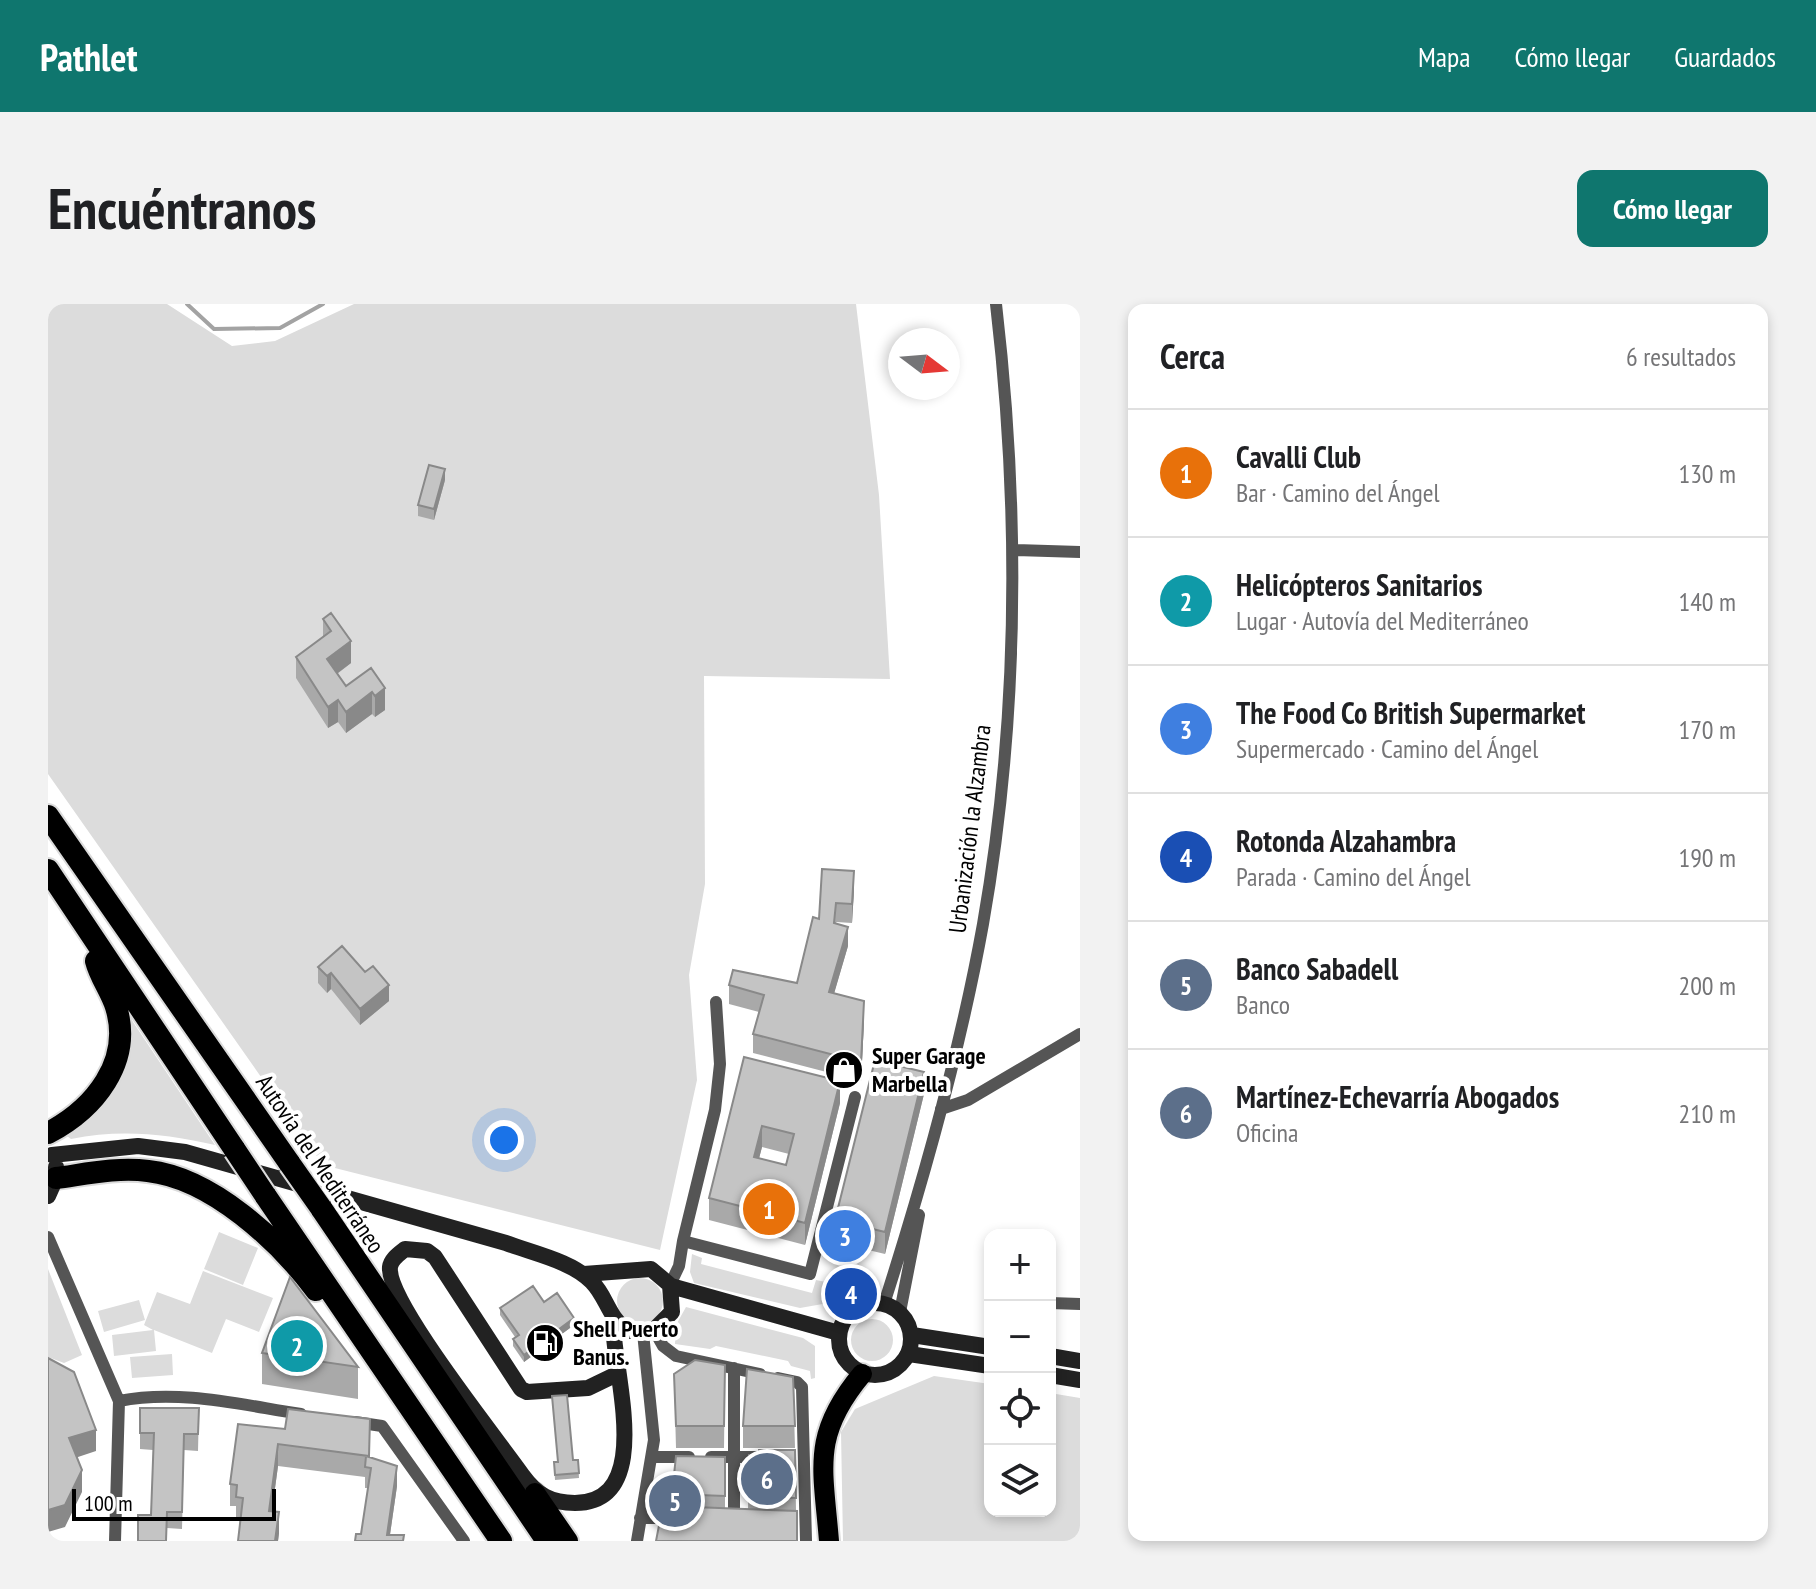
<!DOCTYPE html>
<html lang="es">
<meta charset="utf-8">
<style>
body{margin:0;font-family:"PT Sans Narrow",sans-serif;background:#f2f2f2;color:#202124}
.controls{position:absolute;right:24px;bottom:24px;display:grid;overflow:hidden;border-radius:16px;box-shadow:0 4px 12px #0003}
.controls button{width:72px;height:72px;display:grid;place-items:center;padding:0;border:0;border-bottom:2px solid #e0e0e0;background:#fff;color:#202124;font:40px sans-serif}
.compass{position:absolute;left:840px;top:24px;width:72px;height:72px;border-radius:50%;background:#fff;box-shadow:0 4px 12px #0003;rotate:106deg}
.scale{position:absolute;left:24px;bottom:20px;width:204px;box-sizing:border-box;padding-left:8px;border:4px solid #000;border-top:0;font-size:22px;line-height:28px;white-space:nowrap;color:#000;-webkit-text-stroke:6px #fff;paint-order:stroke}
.you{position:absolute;left:456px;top:836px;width:28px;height:28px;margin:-20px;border:6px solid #fff;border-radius:50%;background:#1a73e8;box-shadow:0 0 0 12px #1a73e833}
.badge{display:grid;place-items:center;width:52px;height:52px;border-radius:50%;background:#0f766e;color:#fff;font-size:26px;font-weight:700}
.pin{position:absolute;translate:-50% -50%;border:4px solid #fff;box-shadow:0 2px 8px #0006}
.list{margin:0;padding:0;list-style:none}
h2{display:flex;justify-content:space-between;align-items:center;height:104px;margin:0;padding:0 32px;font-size:34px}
h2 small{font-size:26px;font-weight:400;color:#757577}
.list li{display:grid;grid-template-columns:52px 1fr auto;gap:24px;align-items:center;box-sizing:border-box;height:128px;padding:0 32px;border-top:2px solid #e0e0e0}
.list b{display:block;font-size:30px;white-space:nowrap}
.list p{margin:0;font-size:26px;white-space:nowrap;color:#757577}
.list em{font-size:26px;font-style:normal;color:#757577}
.icon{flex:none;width:44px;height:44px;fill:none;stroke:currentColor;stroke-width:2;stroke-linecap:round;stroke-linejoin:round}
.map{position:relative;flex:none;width:1032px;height:1237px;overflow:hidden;border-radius:16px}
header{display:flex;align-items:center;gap:48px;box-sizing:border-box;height:112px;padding:0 40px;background:#0f766e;color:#fff}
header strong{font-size:38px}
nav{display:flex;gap:44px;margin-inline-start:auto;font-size:28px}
.intro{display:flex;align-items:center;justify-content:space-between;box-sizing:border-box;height:192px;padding:0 48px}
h1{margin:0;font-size:56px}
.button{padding:20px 36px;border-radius:16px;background:#0f766e;color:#fff;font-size:28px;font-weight:700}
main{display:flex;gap:48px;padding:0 48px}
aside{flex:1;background:#fff;border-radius:16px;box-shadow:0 4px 12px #0003}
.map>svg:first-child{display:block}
.green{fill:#dcdcdc}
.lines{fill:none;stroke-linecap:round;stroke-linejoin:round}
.stream{stroke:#a3a3a3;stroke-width:4}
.primary-casing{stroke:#dbdbdb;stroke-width:24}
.highway-casing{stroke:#dbdbdb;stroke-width:26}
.street{stroke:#555;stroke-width:12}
.secondary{stroke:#222;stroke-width:16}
.primary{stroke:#000;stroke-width:20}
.highway{stroke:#000;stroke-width:22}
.highway-bridge-casing{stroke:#dbdbdb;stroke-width:26;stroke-linecap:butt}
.highway-bridge{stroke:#000;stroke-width:22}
.wall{fill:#a9a9a9;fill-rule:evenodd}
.shaded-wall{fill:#898989}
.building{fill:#c4c4c4;stroke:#898989;stroke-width:2;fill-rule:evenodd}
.labels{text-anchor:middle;stroke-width:8;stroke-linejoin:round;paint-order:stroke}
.street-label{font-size:24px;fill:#000;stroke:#fff}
.poi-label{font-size:24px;font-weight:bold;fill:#000;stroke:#fff;text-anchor:start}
</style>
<header>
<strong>Pathlet</strong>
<nav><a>Mapa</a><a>Cómo llegar</a><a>Guardados</a></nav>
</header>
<div class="intro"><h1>Encuéntranos</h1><a class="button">Cómo llegar</a></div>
<main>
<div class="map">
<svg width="1032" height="1237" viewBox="0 0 1032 1237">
<rect width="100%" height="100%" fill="#fff"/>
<!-- green -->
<path class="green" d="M0,0h119l65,42 43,-5 79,-37h502l23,191 11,184 -186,-3 1,208 -16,91 8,105 -37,170 -337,-85 -275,-391z
M77,706l90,135c-50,-11 -94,-16 -144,-6l-7,-5 32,-28z
M171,928l39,16 -15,37 -39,-16z
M644,950l10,4 -1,6 111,29 4,-13 39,8 -21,14 -34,6 -106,-25 -4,-11z
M0,965l34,86 -18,8 -16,-6z
M155,967l70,27 -14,34 -33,-13 -14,34 -58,-23 2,21 -42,5 -2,-21 41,-5 -9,-5 13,-33 33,12z
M569 997a23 23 0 1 1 46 0a23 23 0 1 1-46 0Z
M91,996l6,20 -41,12 -6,-21z
M638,1003l117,31 12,8v32l-4,1 -1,-8 -19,-5 -3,-5 -72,-15 -6,3 -35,-5 1,-19z
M803 1036a21 21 0 1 1 42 0a21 21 0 1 1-42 0Z
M124,1050l1,21 -41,3 -2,-21z
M886,1072l56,8v127h60v-118l30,5v143h-237l-2,-109 14,-23z"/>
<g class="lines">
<!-- stream -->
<path class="stream" d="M139,0l27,25 66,-1 43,-24"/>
<!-- primary casing -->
<g class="primary-casing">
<path id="primary" d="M487,1189l33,48
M781,1237c-6,-74 -18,-106 33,-167"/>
</g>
<!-- highway casing -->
<g class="highway-casing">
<path id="highway" d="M0,512l242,348
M0,566l187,280
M0,829c46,-24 85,-71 68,-126 -5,-16 -16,-30 -20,-46
M8,874c30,-4 61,-11 92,-7 64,7 131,70 168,119
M217,891l236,346
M273,904l226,333"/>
</g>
<!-- street -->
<path class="street" d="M966,246l66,2
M668,698l4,62 -5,46 -32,131 127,33 45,-177
M893,805l27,-9 112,-66
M0,933l71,164 -4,140
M622,981l9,-19 4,-25
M1002,999l30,1
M836,1000c40,-125 76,-252 99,-380 36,-205 37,-414 13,-620
M852,1008l19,-97
M606,1026l9,16 13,10 84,18
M730,1074l19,4 5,5 4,154
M71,1097c61,-12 122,4 182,13
M307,1118l27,4 82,115
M604,1153h37
M663,1153h54
M592,1214h34
M686,1215v-151
M589,1237l17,-101 -11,-107"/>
<!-- secondary -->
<path class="secondary" d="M4,851l86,-9 47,6 321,91c26,10 66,18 86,39 15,15 17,38 37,49l25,-1 18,-18 -2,-27 -19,-16 -67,5
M0,892l8,-18v-11
M623,982l168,47
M791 1035a36 36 0 1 1 72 0a36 36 0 1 1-72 0Z
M565,1015c-2,48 45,183 -38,184 -24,0 -38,-8 -52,-27 -25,-36 -137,-175 -133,-209 1,-8 9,-13 15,-18l22,2 8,6 86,132 6,3 61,-4 29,-14
M864,1031l78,12
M861,1050l81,12
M1002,1052l30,5
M1002,1071l30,5"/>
<!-- primary -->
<use href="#primary" class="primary"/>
<!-- highway -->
<use href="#highway" class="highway"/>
<!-- highway-bridge casing -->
<g class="highway-bridge-casing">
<path id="highway-bridge" d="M187,846l30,45
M242,860l31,44"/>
</g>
<!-- highway-bridge -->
<use href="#highway-bridge" class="highway-bridge"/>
</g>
<!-- wall -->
<path class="wall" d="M397,176l-11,40 -16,-4v-11z
M283,309l20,50 -14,11 9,12 25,-18 14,42 -10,7 -3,-3 -26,19 -8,-11 -10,6 -32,-50v-21l27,-20v-18z
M774,565l32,21 -2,33 -16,-1 12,24 -14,47 30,28 -3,60 -108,-28v-19l6,-22 -30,-8v-19l68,-2 22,-64z
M270,663l71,34 -29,24 -29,-36 -4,4 -9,-10z
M696,753l96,46 -35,142 -96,-25v-22zM714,843l27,7 -3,11 -27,-7z
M876,790l-39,160 -50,-12v-22z
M496,998l30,23 -50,37 -11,-16v-7l2,-2 -15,-22v-7z
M214,1049l96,14v32l-96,-15z
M677,1061l-1,83h-48l-2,-74z
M745,1073l2,71h-52v-22z
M92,1104h59l-1,43 -14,-1 -2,79 -15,-1 -16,-13 2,-65 -13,-1z
M237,1125l85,12 -1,16 28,29 -7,49 14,6 -43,-7 7,-46h-3v-11l-87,-11 -6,45 7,22 -1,8h-40l2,-22h-4v-13h-6v-22z
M747,1146l1,61 -124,-4v-13l53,-37v51l23,1 1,-54h10z
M530,1156l1,18 -24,2 -1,-18z"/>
<!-- shaded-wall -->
<path class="shaded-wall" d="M397,165v11l-11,40v-11z
M303,337v22l-24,18v-22z
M337,384v22l-10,7v-21z
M324,388v22l-26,19v-21z
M290,396v22l-10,6v-21z
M806,567v19l-2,33v-19z
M800,623v19l-19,65v-19z
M283,669v16l-4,4v-17z
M341,681v16l-29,24v-16z
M816,697v20l-3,60v-19z
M876,768v22l-39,160v-22z
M792,777v22l-35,142v-22z
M714,822v21l-8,31v-21z
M526,1014v7l-50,37v-7z
M48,1126v21l-27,9v-22z
M230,1140v22l-9,66v-21z
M349,1162v20l-8,55 -2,-6z
M34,1166v22l-17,35 -17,5v-22z
M231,1208v21l-1,8h-3z"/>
<!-- building -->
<path class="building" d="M381,161l16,4 -11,40 -16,-4z
M283,309l20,28 -24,18 19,27 25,-18 14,20 -10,8 -3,-4 -26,20 -8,-12 -10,7 -32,-50 35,-26 -8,-12z
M774,565l32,2 -2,33 -16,-1 -2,20 14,4 -19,65 35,9 -3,61 -108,-28 11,-39 -35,-10 4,-15 64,13 16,-66 6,2z
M294,642l23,26 8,-6 16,19 -29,24 -29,-36 -4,3 -9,-9z
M696,753l96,24 -35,142 -96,-25zM714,822l32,8 -8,31 -32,-8z
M827,756l49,12 -39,160 -50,-12z
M242,973l68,90 -96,-14z
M485,982l11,16 13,-9 17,25 -50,37 -11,-16 6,-4 -19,-27z
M0,1054l26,14 22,58 -27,8 13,32 -17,35 -17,5z
M647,1056l30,5 -1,61h-48l-2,-52z
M699,1065l46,8 2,49h-52z
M519,1091l6,65h5l1,13 -24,2 -1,-13h4l-6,-66z
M92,1104h59l-1,26h-14l-2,78h-15l-1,29h-28v-26h13l3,-82h-14z
M240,1105l82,10 -1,37 -91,-12 -9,67 10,1 -4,29h-37l5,-43 -7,-1 1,-12 -7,-1 8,-60 47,5z
M711,1146h36l1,48 -48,-1 1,-42h10z
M318,1152l31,10 -10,69h17l-1,6h-48l1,-7h5l10,-66 -6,-1z
M628,1152l49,1v39l-53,-2z
M620,1202l129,5v30h-141l6,-31z"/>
<!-- icons -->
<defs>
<g id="shop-disc" transform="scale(2)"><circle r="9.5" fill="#000" stroke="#fff"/><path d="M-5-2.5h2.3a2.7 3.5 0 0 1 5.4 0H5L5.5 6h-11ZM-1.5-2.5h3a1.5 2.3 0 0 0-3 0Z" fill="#fff"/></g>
<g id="fuel-disc" transform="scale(2)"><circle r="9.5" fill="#000" stroke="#fff"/><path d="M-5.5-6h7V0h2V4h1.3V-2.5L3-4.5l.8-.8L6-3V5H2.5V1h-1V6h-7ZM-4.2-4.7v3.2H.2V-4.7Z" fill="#fff"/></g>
</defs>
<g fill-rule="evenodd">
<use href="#shop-disc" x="796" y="766"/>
<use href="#fuel-disc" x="497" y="1039"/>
</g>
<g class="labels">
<!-- street labels -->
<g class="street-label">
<text transform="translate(922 525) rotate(-83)" y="8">Urbanización la Alzambra</text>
<text transform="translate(272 860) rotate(56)" y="8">Autovía del Mediterráneo</text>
</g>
<!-- poi labels -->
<g class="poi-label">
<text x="824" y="760">Super Garage<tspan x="824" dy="28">Marbella</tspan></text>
<text x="525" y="1033">Shell Puerto<tspan x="525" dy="28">Banus.</tspan></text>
</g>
</g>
</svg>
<div class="controls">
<button>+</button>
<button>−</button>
<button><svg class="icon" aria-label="locate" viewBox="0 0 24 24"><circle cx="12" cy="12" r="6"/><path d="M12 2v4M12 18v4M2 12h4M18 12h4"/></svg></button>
<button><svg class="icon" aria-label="layers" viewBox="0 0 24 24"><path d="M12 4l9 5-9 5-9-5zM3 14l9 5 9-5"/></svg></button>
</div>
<svg class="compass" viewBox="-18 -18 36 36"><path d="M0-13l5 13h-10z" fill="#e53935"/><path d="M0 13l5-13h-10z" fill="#757577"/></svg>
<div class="scale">100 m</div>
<div class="you"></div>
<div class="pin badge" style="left:721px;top:905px;background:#e8710a">1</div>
<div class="pin badge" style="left:249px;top:1042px;background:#0f9aa8">2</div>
<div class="pin badge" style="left:797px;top:932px;background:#3f7fe0">3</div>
<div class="pin badge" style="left:803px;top:990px;background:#1a4fb4">4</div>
<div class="pin badge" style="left:627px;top:1197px;background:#5c6f8a">5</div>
<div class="pin badge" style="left:719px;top:1175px;background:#5c6f8a">6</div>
</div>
<aside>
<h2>Cerca<small>6 resultados</small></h2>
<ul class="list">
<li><span class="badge" style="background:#e8710a">1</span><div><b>Cavalli Club</b><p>Bar · Camino del Ángel</p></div><em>130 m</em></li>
<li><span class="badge" style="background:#0f9aa8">2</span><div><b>Helicópteros Sanitarios</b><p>Lugar · Autovía del Mediterráneo</p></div><em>140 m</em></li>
<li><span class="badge" style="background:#3f7fe0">3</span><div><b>The Food Co British Supermarket</b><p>Supermercado · Camino del Ángel</p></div><em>170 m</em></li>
<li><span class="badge" style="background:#1a4fb4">4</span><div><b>Rotonda Alzahambra</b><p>Parada · Camino del Ángel</p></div><em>190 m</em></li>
<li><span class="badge" style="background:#5c6f8a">5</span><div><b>Banco Sabadell</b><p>Banco</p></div><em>200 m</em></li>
<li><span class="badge" style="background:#5c6f8a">6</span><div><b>Martínez-Echevarría Abogados</b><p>Oficina</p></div><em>210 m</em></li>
</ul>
</aside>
</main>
